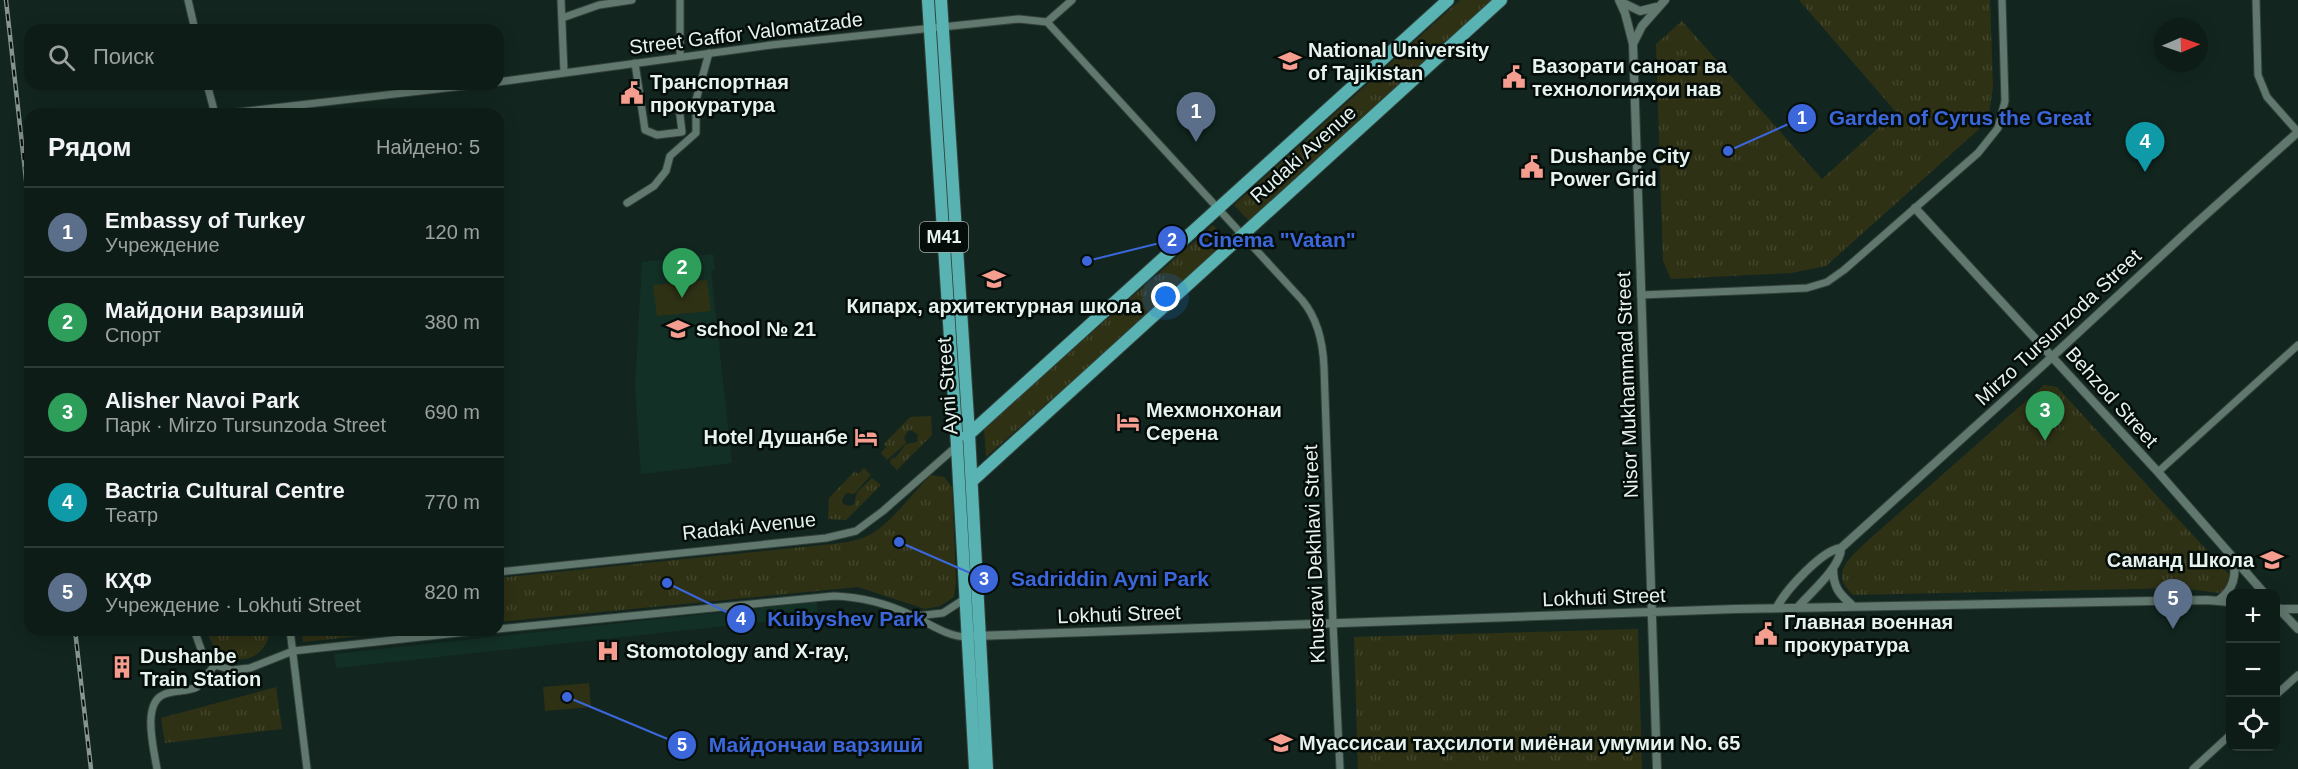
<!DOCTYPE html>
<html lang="ru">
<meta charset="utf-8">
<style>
body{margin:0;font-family:Arial,sans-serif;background:#1c2924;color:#f1f3f6}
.controls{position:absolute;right:18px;bottom:18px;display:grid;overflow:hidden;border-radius:12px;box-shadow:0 3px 15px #0003}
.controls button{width:54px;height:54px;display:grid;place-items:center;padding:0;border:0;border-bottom:2px solid #2e3a36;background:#0e1c17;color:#f1f3f6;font:30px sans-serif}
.compass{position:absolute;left:2154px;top:18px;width:54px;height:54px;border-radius:50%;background:#0e1c17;box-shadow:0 3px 15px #0003;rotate:88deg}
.you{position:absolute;left:1166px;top:297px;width:21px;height:21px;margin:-15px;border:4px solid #fff;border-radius:50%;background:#1a73e8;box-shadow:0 0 0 9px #1a73e833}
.badge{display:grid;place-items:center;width:39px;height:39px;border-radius:50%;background:#7c3aed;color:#fff;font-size:20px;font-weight:700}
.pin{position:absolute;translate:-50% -50px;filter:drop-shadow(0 2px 3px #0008)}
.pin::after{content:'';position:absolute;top:32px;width:21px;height:18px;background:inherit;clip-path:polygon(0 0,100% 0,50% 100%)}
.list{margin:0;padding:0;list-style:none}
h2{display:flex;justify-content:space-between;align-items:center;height:78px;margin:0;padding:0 24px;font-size:26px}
h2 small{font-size:20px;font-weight:400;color:#9ba1a1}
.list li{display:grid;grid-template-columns:39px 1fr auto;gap:18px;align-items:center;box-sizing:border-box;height:90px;padding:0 24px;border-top:2px solid #2e3a36}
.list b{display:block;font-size:22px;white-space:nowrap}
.list p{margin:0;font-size:20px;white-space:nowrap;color:#9ba1a1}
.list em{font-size:20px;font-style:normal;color:#9ba1a1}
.icon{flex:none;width:33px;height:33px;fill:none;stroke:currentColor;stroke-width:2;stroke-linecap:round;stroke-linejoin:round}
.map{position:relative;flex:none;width:2298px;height:769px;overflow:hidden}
.search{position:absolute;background:#0e1c17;box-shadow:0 3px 15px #0003;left:24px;top:24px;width:480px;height:66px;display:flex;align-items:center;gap:15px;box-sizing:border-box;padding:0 21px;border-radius:18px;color:#9ba1a1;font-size:22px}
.panel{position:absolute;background:#0e1c17;box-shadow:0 3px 15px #0003;left:24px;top:108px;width:480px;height:528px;border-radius:18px}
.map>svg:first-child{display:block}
.built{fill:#133026}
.grass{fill:url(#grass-tufts)}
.pitch{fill:#2f3115}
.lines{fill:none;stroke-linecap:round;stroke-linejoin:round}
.minor-casing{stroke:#33413b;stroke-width:9}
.tertiary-casing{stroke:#33413b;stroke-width:10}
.trunk-casing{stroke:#33413b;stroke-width:14}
.minor{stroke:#61786e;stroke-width:7}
.tertiary{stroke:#61786e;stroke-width:8}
.trunk{stroke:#58b3b2;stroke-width:12}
.rail-casing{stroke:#869590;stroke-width:4.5}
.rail{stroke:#050d0a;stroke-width:2;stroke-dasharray:7;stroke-linecap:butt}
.labels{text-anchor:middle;stroke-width:5;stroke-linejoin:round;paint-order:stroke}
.shield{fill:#050d0a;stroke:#a2ada9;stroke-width:1.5}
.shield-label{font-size:18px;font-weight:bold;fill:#e6f2ed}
.street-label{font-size:20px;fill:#e6f2ed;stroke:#050d0a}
.poi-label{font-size:20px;font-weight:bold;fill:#e6f2ed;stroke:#050d0a;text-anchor:start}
.leader{fill:none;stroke:#3b67db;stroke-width:2}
.callout-dot{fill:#3b67db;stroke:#050d0a;stroke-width:2}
.mark-label{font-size:18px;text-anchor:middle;font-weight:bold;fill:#fff}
.callout-label{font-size:21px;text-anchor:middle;font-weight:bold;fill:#3b67db;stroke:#050d0a;stroke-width:5;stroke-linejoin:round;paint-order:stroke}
</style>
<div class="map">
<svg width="2298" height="769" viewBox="0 0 2298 769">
<defs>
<pattern id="grass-tufts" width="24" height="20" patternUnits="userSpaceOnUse" patternTransform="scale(1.5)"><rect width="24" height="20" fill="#2f3115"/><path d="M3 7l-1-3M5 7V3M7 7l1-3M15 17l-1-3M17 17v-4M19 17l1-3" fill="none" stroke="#43452c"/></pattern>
</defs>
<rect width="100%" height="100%" fill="#12261f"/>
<!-- built -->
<path class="built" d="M713,254l2,16 -4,1 21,192 -91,11 -6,-87 7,-125z
M817,602l1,14 -482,52 -2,-14z"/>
<!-- grass -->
<path class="grass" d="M1460,0h34l-244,222 -16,-17z
M1799,0h191l3,87 -4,27 -11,16 -152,136 -35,7 -120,6 -8,-18 -7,-217 26,-23 140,158 74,-67z
M1213,225l16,18 -243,214 -2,-29z
M2044,385l13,2 168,183 6,7 -5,14 -7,2 -40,-5 -326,7c-24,-22 -4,-36 12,-52z
M931,416l1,19 -35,35 -7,-7 1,-4 5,-2 10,-13 11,-2 1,-7 -6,-5 -4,1 -4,7 2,5 -19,17 -6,-7 5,-6 -2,-3 26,-27z
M864,468l7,7 -17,19 -8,-1 -4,7 1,4 6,2 5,-1 3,-13 15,-14 9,7 -35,35 -18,-1 1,-21 26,-27 3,3z
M931,475l13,2 8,10 4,95 -2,15 -14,9 -15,3 -67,-22 -360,35v-44l334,-34c11,-1 22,-3 33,-7 24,-10 46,-43 66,-62z
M1638,629l4,140h-284l-4,-132z
M207,630h63c-4,39 -55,39 -63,0z
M302,630h119l-118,12z
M276,687l6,42 -117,14 -4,-25z"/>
<!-- pitch -->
<path class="pitch" d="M707,280l4,31 -54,5 -4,-31z
M589,683l2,24 -46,4 -2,-24z"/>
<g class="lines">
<!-- minor casing -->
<g class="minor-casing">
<path id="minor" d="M188,0l7,30
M561,0l3,72
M2256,0l2,75 9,22 31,35
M562,18l37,-13 33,-5
M1047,22l25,-22
M680,57v-57
M635,63l10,67 12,5 25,-3 -3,-25
M498,82l273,-37 248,-26 28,3 255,278c16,19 21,42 22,67l9,256 7,146
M207,84l8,30
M221,114l260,-30
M627,203l27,-17 12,-15 4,-15 26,-23v-33l13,-47
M1641,295l166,-7 20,-6 17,-12 134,-117 20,-25 7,-27 -3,-101
M2158,472l140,-127
M498,572l328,-34 30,-7 27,-20 74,-65
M916,616l27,-3 23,-15
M498,629l336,-33c27,1 52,7 77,19 18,8 36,22 57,22
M196,630v5l6,17 13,13 17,5 18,-2 43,-17 192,-21
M290,630l17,139
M2276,695l22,-20
M157,769c-3,-19 -16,-67 8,-75 10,-4 22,-2 32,-7l18,-22
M2193,769l37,-34"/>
</g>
<!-- tertiary casing -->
<g class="tertiary-casing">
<path id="tertiary" d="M1619,0l6,13 8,31 24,725
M1621,2l19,9 16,-4
M1633,44l9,-18 23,-26
M1915,208l243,264 107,122
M1833,568c0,19 6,26 20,38
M2219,600c15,-11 17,-24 15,-42
M2276,606l22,23
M1777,607c9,-17 45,-57 64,-59l200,-181 150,-139 107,-96
M1798,607c13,-15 43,-40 43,-59
M2276,609h22
M975,636l760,-27 472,-9 23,2"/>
</g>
<!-- trunk casing -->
<g class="trunk-casing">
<path id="trunk" d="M928,0l29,446 18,323
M941,0l28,434 18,335
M967,436l481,-436
M972,481l529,-481"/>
</g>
<!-- minor -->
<use href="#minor" class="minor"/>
<!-- tertiary -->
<use href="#tertiary" class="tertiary"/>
<!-- trunk -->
<use href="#trunk" class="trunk"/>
<!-- rail casing -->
<g class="rail-casing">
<path id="rail" d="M6,0l24,216
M75,630l16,139"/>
</g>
<!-- rail -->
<use href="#rail" class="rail"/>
</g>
<!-- icons -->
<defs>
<g id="university-bare" transform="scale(1.8)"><path d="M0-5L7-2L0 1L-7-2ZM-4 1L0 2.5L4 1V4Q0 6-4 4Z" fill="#f59d8f" stroke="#050d0a" stroke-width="2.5" paint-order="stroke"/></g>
<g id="civic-bare" transform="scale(1.8)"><path d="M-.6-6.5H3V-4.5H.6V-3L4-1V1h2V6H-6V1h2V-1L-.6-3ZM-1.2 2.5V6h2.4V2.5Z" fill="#f59d8f" stroke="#050d0a" stroke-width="2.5" paint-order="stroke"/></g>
<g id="school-bare" transform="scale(1.8)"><path d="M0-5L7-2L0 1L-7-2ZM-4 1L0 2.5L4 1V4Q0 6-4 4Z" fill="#f59d8f" stroke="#050d0a" stroke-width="2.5" paint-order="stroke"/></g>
<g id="hotel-bare" transform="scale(1.8)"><path d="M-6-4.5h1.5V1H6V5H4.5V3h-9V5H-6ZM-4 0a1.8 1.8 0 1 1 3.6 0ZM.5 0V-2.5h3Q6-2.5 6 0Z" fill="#f59d8f" stroke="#050d0a" stroke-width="2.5" paint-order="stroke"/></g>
<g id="hospital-bare" transform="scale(1.8)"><path d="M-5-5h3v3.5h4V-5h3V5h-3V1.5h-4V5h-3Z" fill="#f59d8f" stroke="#050d0a" stroke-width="2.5" paint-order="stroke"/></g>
<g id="building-bare" transform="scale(1.8)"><path d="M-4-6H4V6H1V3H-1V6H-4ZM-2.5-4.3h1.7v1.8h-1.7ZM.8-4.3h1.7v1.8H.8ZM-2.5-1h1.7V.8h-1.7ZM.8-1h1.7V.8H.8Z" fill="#f59d8f" stroke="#050d0a" stroke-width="2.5" paint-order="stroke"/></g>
</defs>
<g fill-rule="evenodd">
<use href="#university-bare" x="1290" y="61"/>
<use href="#civic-bare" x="1514" y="77"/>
<use href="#civic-bare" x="632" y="93"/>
<use href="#civic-bare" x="1532" y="167"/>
<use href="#school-bare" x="994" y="279"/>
<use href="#school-bare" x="678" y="329"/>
<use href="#hotel-bare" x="1128" y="422"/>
<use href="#hotel-bare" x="866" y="437"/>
<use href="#school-bare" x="2272" y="560"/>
<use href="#civic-bare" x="1766" y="634"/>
<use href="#hospital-bare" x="608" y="651"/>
<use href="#building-bare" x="122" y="667"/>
<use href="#school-bare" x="1281" y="743"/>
</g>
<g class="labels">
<!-- shield labels -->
<rect class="shield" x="920" y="222" width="48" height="30" rx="4.5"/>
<g class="shield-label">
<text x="944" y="243">M41</text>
</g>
<!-- street labels -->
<g class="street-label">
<text transform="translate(746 33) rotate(-7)" y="7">Street Gaffor Valomatzade</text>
<text transform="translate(1303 154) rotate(-42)" y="7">Rudaki Avenue</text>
<text transform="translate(2058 327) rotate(-43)" y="7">Mirzo Tursunzoda Street</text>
<text transform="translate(1627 385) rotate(-92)" y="7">Nisor Mukhammad Street</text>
<text transform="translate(947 386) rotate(-94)" y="7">Ayni Street</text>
<text transform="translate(2112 397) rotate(48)" y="7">Behzod Street</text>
<text transform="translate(749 526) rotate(-6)" y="7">Radaki Avenue</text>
<text transform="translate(1314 554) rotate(-92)" y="7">Khusravi Dekhlavi Street</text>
<text transform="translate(1604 597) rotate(-2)" y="7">Lokhuti Street</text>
<text transform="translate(1119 614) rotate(-2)" y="7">Lokhuti Street</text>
</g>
<!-- poi labels -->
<g class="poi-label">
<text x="1308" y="57">National University<tspan x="1308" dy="23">of Tajikistan</tspan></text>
<text x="1532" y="73">Вазорати саноат ва<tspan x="1532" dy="23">технологияҳои нав</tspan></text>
<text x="650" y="89">Транспортная<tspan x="650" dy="23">прокуратура</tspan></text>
<text x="1550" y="163">Dushanbe City<tspan x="1550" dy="23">Power Grid</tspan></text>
<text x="994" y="313" text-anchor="middle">Кипарх, архитектурная школа</text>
<text x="696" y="336">school № 21</text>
<text x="1146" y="417">Мехмонхонаи<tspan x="1146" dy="23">Серена</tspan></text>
<text x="848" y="444" text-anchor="end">Hotel Душанбе</text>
<text x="2254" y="567" text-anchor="end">Саманд Школа</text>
<text x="1784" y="629">Главная военная<tspan x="1784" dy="23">прокуратура</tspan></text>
<text x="626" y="658">Stomotology and X-ray,</text>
<text x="140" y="663">Dushanbe<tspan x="140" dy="23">Train Station</tspan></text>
<text x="1299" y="750">Муассисаи таҳсилоти миёнаи умумии No. 65</text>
</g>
</g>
<!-- callouts -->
<path class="leader" d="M1728 151L1802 118M1087 261L1172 240M899 542L984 579M667 583L741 619M567 697L682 745"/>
<g class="callout-dot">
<circle cx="1728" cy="151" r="6"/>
<circle cx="1087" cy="261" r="6"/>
<circle cx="899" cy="542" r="6"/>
<circle cx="667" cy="583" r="6"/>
<circle cx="567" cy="697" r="6"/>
<circle cx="1802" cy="118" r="15"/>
<circle cx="1172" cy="240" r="15"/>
<circle cx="984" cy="579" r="15"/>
<circle cx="741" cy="619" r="15"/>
<circle cx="682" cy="745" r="15"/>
</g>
<g class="mark-label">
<text x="1802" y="124">1</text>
<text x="1172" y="246">2</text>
<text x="984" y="585">3</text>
<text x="741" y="625">4</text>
<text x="682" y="751">5</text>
</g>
<g class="callout-label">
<text x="1960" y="125">Garden of Cyrus the Great</text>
<text x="1277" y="247">Cinema "Vatan"</text>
<text x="1110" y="586">Sadriddin Ayni Park</text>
<text x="846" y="626">Kuibyshev Park</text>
<text x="816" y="752">Майдончаи варзишӣ</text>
</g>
</svg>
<div class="controls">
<button>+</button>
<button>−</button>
<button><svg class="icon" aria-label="locate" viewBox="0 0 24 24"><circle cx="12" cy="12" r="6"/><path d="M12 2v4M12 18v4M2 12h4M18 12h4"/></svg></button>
</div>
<svg class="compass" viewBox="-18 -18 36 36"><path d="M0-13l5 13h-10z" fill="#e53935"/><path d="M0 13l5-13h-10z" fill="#9ba1a1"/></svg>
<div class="you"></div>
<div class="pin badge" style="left:1196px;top:142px;background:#5c6f8a">1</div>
<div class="pin badge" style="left:682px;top:298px;background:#2e9e5b">2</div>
<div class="pin badge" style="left:2045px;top:441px;background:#2e9e5b">3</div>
<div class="pin badge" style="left:2145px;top:172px;background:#0f9aa8">4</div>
<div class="pin badge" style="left:2173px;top:629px;background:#5c6f8a">5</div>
<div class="search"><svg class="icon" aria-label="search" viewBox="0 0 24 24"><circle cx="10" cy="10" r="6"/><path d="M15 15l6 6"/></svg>Поиск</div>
<section class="panel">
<h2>Рядом<small>Найдено: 5</small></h2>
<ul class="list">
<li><span class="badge" style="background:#5c6f8a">1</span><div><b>Embassy of Turkey</b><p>Учреждение</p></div><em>120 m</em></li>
<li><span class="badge" style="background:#2e9e5b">2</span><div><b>Майдони варзишӣ</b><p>Спорт</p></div><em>380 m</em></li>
<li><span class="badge" style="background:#2e9e5b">3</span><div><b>Alisher Navoi Park</b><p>Парк · Mirzo Tursunzoda Street</p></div><em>690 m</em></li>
<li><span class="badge" style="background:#0f9aa8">4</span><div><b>Bactria Cultural Centre</b><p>Театр</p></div><em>770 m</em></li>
<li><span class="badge" style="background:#5c6f8a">5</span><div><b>КҲФ</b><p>Учреждение · Lokhuti Street</p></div><em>820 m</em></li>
</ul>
</section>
</div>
